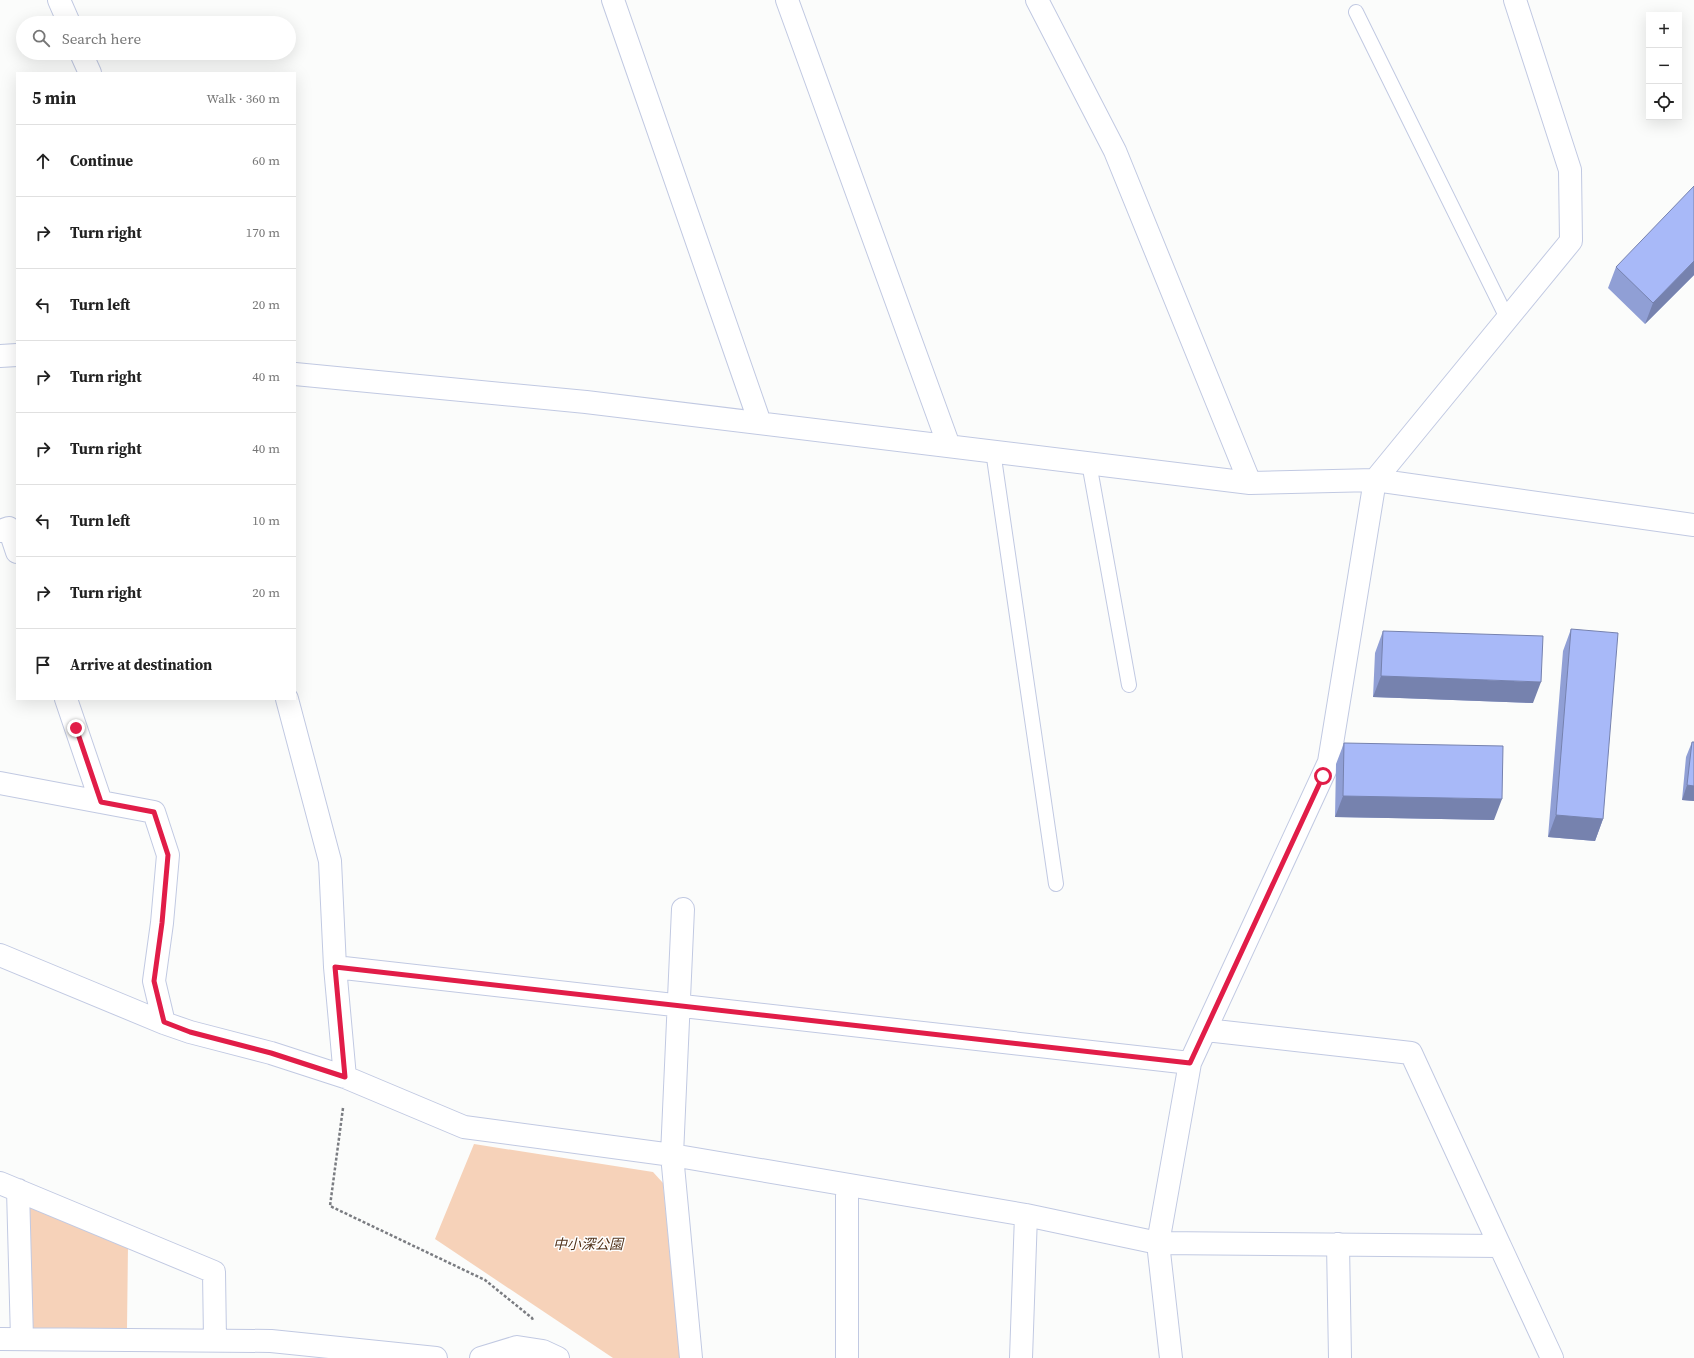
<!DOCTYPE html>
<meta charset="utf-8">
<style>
body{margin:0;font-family:"Source Serif 4","Noto Sans JP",serif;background:#f2f2f2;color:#222}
.controls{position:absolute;right:12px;top:12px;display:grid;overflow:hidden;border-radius:0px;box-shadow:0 4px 16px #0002}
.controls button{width:36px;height:36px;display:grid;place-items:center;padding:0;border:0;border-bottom:1px solid #e0e0e0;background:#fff;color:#222;font:20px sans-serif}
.stop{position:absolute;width:12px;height:12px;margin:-9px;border:3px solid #e11d48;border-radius:50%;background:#fff}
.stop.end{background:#e11d48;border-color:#fff;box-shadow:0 1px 4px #0008}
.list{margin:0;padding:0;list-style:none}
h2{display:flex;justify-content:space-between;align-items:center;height:52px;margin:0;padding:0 16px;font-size:17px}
h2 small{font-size:13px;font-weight:400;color:#767676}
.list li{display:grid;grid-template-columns:26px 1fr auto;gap:12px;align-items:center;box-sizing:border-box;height:72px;padding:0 16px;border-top:1px solid #e0e0e0}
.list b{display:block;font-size:15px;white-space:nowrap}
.list em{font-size:13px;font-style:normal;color:#767676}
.icon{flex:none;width:22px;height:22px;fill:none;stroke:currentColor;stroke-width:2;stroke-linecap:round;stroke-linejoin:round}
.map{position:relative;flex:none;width:1694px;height:1358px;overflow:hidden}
.search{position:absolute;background:#fff;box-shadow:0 4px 16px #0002;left:16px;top:16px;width:280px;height:44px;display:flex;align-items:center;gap:10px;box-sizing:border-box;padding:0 14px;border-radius:22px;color:#767676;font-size:15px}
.panel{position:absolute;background:#fff;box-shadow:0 4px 16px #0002;left:16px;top:72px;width:280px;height:628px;border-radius:0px}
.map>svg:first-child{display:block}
.green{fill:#f6d2b9}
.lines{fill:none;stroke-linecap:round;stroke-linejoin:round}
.service-casing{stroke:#c1c9e2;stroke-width:16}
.minor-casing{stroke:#c1c9e2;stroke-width:24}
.path{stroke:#7a7c81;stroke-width:2.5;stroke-dasharray:3 2;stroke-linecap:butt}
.service{stroke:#fff;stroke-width:14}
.minor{stroke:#fff;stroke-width:22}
.wall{fill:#909fd5}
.shaded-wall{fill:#7682ae}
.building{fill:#a8b9f8;stroke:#7682ae}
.route{stroke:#e11d48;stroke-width:5}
.labels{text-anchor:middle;stroke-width:3;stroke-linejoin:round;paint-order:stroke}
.park-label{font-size:14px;font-style:italic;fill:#51321a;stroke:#fff}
</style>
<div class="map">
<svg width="1694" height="1358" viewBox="0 0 1694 1358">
<rect width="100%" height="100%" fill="#fbfcfb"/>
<!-- green -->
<path class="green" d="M474,1144l179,28 10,11 17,175h-67l-178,-119z
M26,1202l102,44 -1,83 -97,2z"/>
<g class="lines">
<!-- service casing -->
<g class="service-casing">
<path id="service" d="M1356,12l151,306
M993,451l63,433
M1089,463l40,222"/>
</g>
<!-- minor casing -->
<g class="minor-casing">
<path id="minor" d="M59,0l10,23
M613,0l147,423
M787,0l162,446
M1037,0l78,151 135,332
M81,53l9,20
M0,356l17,-1
M295,374l291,28 664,81 125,-3 319,45
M0,531l9,-3 8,24
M66,699l35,103
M287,699l43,162 5,106 10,110
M0,783l154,29 14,43 -6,68 -8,58 10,42
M683,909l-11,246 19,203
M0,955l164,68 26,9 81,21 74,24 119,50 208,28 354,60 132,28 342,3 52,112
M335,967l855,96
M1206,1030l205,23 89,193
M0,1183l214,89 1,68
M847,1185v173
M18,1190l4,149
M1338,1244l2,114
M0,1339l271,2 165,17
M481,1358l36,-11 26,4 15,7
M1021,1358l5,-143
M1171,1358l-13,-115 32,-180 139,-301 46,-282 196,-239 -1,-71 -55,-170"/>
</g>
<!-- path -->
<path class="path" d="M343,1108l-13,98 155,74 47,38 1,2"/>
<!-- service -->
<use href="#service" class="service"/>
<!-- minor -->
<use href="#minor" class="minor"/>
</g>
<!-- wall -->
<path class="wall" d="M1616,267l78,8 -49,49 -37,-36z
M1571,629l32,190 -8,22 -47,-4 15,-186z
M1383,631l150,72 -160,-6 2,-44z
M1692,742h2v59l-12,-1 4,-43z
M1344,743l150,77 -159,-3 1,-53z"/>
<!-- shaded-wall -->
<path class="shaded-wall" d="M1694,261v14l-49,49 8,-21z
M1381,676l160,6 -8,21 -160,-6z
M1687,785l7,1v15l-12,-1z
M1343,796l159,3 -8,21 -159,-3z
M1556,815l47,4 -8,22 -47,-4z"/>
<!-- building -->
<path class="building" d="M1694,186v75l-41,42 -37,-36z
M1571,629l47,4 -15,186 -47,-4z
M1383,631l160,5 -2,46 -160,-6z
M1692,742h2v44l-7,-1z
M1344,743l159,3 -1,53 -159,-3z"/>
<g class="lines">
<!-- route -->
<path class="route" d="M76,728l25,74 53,10 14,43 -6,68 -8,58 10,41 26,10 81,21 74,24 -10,-110 855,96 133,-287"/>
</g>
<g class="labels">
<!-- park labels -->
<g class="park-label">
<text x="588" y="1249">中小深公園</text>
</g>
</g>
</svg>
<div class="controls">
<button>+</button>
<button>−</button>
<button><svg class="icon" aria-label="locate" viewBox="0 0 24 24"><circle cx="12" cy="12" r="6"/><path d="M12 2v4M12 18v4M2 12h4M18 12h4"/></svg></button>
</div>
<div class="stop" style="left:1323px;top:776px"></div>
<div class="stop end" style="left:76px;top:728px"></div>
<div class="search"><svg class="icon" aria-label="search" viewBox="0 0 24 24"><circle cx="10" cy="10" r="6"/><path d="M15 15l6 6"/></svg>Search here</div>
<section class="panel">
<h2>5 min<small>Walk · 360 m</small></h2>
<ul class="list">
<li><svg class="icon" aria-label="ahead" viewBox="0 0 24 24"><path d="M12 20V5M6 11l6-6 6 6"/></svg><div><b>Continue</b></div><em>60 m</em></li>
<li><svg class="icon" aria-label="right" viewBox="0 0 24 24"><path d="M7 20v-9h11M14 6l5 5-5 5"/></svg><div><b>Turn right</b></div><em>170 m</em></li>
<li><svg class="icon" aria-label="left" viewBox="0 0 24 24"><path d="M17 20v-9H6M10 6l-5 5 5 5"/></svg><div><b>Turn left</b></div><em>20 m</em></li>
<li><svg class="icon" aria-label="right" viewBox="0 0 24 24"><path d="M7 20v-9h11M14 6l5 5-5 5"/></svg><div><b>Turn right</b></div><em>40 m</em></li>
<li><svg class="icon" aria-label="right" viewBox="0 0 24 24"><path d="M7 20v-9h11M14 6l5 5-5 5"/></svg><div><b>Turn right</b></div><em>40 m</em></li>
<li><svg class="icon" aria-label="left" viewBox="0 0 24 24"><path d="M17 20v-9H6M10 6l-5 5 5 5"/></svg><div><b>Turn left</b></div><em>10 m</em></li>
<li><svg class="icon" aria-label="right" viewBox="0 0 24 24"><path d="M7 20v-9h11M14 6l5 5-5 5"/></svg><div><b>Turn right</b></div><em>20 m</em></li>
<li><svg class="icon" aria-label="arrive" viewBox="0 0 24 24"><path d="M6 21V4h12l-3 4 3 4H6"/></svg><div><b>Arrive at destination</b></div></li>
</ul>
</section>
</div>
